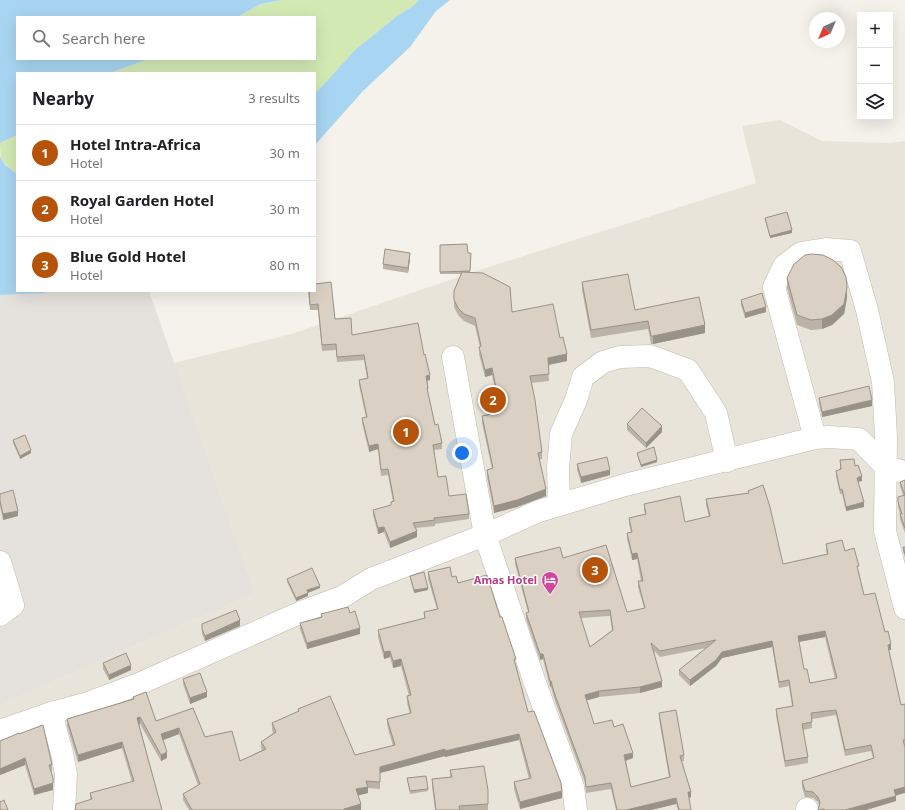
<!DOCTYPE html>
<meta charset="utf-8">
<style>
body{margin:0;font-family:"Noto Sans",sans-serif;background:#f6f6f6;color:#202124}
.controls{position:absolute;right:12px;top:12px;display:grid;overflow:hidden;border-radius:0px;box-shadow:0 4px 16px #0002}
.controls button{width:36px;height:36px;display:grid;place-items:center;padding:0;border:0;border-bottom:1px solid #e0e0e0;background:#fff;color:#202124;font:20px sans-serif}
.compass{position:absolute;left:809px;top:12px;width:36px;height:36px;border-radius:50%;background:#fff;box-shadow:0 4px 16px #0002;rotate:224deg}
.you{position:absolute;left:462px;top:453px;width:14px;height:14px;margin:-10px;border:3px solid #fff;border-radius:50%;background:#1a73e8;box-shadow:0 0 0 6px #1a73e833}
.badge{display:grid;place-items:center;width:26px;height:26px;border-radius:50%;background:#b45309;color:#fff;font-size:13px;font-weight:700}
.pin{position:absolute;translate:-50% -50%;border:2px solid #fff;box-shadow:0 1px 4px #0006}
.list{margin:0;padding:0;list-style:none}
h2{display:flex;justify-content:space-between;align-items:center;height:52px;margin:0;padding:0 16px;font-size:17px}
h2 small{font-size:13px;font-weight:400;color:#757577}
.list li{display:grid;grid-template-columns:26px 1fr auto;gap:12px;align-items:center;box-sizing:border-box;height:56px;padding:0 16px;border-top:1px solid #e0e0e0}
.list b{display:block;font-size:15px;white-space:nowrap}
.list p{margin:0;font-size:13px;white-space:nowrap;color:#757577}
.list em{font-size:13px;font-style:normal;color:#757577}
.icon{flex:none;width:22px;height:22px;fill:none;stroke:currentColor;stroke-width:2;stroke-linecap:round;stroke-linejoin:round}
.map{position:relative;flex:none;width:905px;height:810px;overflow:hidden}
.search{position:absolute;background:#fff;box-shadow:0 4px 16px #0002;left:16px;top:16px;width:300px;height:44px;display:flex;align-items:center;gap:10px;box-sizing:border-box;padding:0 14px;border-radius:0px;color:#757577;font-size:15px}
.panel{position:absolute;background:#fff;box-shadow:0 4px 16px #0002;left:16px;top:72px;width:300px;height:220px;border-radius:0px}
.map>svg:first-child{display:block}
.residential{fill:#e9e4d9}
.industrial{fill:#e5e1dc}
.green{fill:#d2e9b4}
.water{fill:#a8d5f1}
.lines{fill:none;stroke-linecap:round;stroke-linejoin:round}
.minor-casing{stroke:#c1b9ad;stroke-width:23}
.minor{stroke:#fff;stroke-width:22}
.wall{fill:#bbb3a8;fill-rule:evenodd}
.shaded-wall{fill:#999288}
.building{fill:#dad0c3;stroke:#999288;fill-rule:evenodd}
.labels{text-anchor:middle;stroke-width:3;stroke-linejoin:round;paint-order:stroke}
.hotel-label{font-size:11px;font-weight:bold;fill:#b23c85;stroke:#fff;text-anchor:end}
</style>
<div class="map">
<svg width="905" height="810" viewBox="0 0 905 810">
<rect width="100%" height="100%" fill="#f5f2eb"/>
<!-- residential -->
<path class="residential" d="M780,120l42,21 67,2 16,-2v669h-905v-105l255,-112 -81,-230 117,-29 185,-63 280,-88 -14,-57z"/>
<!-- industrial -->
<path class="industrial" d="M53,291h96l106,302 -255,112v-410l43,-2z"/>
<!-- green -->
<path class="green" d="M282,0h137l-6,6 -16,10 -42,34 -40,44v-21h-205l39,-14h166v-42h-78l24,-13z
M17,135v39c-14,-10 -17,-13 -17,-31z"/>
<!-- water -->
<path class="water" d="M0,0h282l-21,4 -24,13h-220v42h132l-39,14h-93v62l-17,8z
M419,0h31l-14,11 -26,36 -48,45 -47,53v-51l40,-44 42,-34 16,-10z
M0,156l5,9 12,9v117h36l-10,2 -43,2z"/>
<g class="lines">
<!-- minor casing -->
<g class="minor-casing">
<path id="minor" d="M453,357l32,178 50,148 38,104 3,23
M815,438l-41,-151 10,-21 17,-13 25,-4 24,2 17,59 16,72 3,55 -1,94 20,77
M559,504l-1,-36 3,-34 15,-34 7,-23 20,-15 17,-5 30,-1 38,14 28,43 11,48
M0,562l13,43 -13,10
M51,713l11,40 4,21 -2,36
M0,731l51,-18 37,-10 53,-20 163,-72 38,-14 29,-18 114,-44 54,-24 86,-26 190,-47 14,-1 30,2 27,28 19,5
M807,809v1"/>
</g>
<!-- minor -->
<use href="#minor" class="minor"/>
</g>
<!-- wall -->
<path class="wall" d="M765,218l27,15 -22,5 -5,-18z
M440,245l28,8h3l-1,19 42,40 48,26 7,23 -19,4 1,16 -18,2 11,69v7h-3l7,37 -29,11 -23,6 -7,-36v-7l5,-1 -10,-46v-7l18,-4 -8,-37 -7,2 -6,-23 1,-7 -5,-21 -11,-5 -6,-6 -4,-8v-16l7,-17h-21z
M410,259l-2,14 -25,-4v-5z
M787,278l60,20 -3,16 -12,11 -10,4 -11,1 -14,-5 -10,-37z
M582,282l53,28 70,23 -52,11h-2l-3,-15 -57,9 -9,-48z
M308,291h7l20,28 17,16 72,20 6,25 -3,1 1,7v5l7,32 7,18v6l-8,1 4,27 11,19 20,18v5l-34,5v2l-19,2 1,9 -27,11 -6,-16 -6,2 -5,-19v-5l18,-5v-3h2l-5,-27 -7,1 -3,-27 -9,3 -7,-29v-5l4,-1 -7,-32v-5l8,-2 -3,-18 -27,2 -1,-12 -14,1 -4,-41h-8z
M741,300l25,12 -21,6 -4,-13z
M819,398l53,8 -50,11 -3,-14z
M627,424l35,8 -16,16 -19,-18z
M13,440l18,13 -11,6 -7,-16z
M637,453l20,9 -16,5 -4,-12z
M840,460l15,6 7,15 -4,1 6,25 -18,4 -4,-17h-2l-4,-18v-5l4,-1z
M577,464l33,11 -29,8 -4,-13z
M905,480v53l-5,-14v-5l-2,-8v-9l5,-2 -3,-9v-4z
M748,491l35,73 44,-9 -1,-5v-6l19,7 14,21 5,23 21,37 6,18h-2l12,55 4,-1v42l-9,49v6l-30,9h-48l1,-4 -1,-4 -5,-4 -8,-1 -3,-10v-6l71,-23 -2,-7 -26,5 -9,-41 -24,4v9l-9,2 5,27v6l-23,4 -9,-52v-6l16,-3 -3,-20 -10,2 -7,-41 -50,11 -6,8 -26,20 -11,-11v-5l27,-22 -46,9 -6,-6 8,36 -22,6 -41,4 -13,3 8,24 20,3 19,31 -7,3 5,26 38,-10 -10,-58v-6l25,42v6h-2l9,36 -2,1 2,12h-13l-2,-6 -25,6h-35l-5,-21 -25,4 -1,-10 -31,-85 -3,-11h-1l-7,-28 -3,1 -14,-41v-6l2,-1 -13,-48v-6h48l64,54 17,-4 -6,-21v-6h3l-4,-22 -5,1 -5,-21v-6l4,-1 -2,-8v-6l16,-4 -1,-4v-6l41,18 24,-5 -3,-12v-6l42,-6zM610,616l2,14 -22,17 -9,-29zM825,637l10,42 -25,4 -6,-14 -5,-27z
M0,494l18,22 -15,4 -3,-14z
M903,547h2v11l-2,-7z
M428,572l24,5 6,6 58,82 12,47 34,86 -42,11 -6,-20v-7l15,-3 -10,-39 -74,17v-1l-65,17v16l-12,-1v5l-10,2 3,15h-172l-6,-10v-6l15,-9 -19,-51 -16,6 4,18 -6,3 -21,-37h-1l23,86 -72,-10v-7l42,-11 -10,-34 -44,14 -11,-36v-7l66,-20v-2l23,24 49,16 35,24 22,-11 -1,-2v-6l12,-9 -1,-3v-7l26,-11v-3l57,46 38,-9 -6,-21v-6l23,-5 -3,-11v-7h2l-8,-30 -8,2 -3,-11 -6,2 -6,-22v-7l46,-12v-6l13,-3 -9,-30z
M410,576l18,14 -14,3 -4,-15z
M287,579l33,9 -12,5v3l-12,5 -9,-19z
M321,614l39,20 -53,15 -7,-20v-6l21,-6z
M202,624l38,2 -35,15 -3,-7z
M103,663l28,7 -22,10 -6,-11z
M183,679l24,18 -17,7 -7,-20z
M19,734l33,31v6h-1l2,19 -19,5 -9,-30 -25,10v-34z
M450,770l38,20v20h-53l-3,-24v-7l18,-2z
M407,778l21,11v2l-18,3z"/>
<!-- shaded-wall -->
<path class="shaded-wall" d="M792,230v3l-22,5v-2z
M410,253v6l-2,14v-5z
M847,287v11l-3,16 -12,11 -10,4v-10z
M766,307v5l-21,6v-5z
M705,325v8l-52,11v-8z
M567,354v7l-19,4v-7z
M492,368v7l-7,2v-7z
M430,375v5l-4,1v-5z
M872,400v6l-50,11v-5z
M662,426v6l-16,16v-5z
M378,444v5l-9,3v-6z
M31,450v3l-11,6v-3z
M657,460v2l-16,5v-2z
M610,470v5l-29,8v-6z
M862,476v5l-5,1v-4z
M546,489v7l-29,11 -23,6v-7z
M864,502v5l-18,4v-4z
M18,511v5l-15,4v-6z
M384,527v5l-6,2v-6z
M417,531v6l-27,11v-6z
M637,553v6l-5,1v-6z
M320,586v2l-13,5v-3z
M428,588v2l-14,3v-3z
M308,593v3l-12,5v-3z
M240,620v6l-35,15v-5z
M360,628v6l-53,15v-6z
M825,631v6l-27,5v-6z
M772,641v6l-50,11 -6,8 -26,20v-6l32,-28z
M891,644v6h-3v-5z
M390,651v6l-6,2v-7z
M540,654h3v5l-3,1z
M401,659v7l-8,2v-7z
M131,665v5l-22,10v-5z
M550,681h1v6h-1z
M662,681v6l-22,6v-6z
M599,691v6l-14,4v-6z
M207,692v5l-17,7v-6z
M140,717v7l-3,1v-7z
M179,728v6l-18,7v-7z
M519,734v6l-74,17v-6z
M122,742v6l-44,14v-7z
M445,749v7l-65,17v-6z
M167,752v6l-6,3v-6z
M633,753v5l-9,3v-6z
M25,758v7l-25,10v-6z
M53,778v12l-19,5v-6z
M368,787v6l-12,3v-7z
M905,787v6l-11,3v-6z
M562,791v7l-42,11v-7z
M688,792h3v5l-3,1z
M896,796v5l-30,9h-21z
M676,798v6l-25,6h-25z
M361,804v6h-17v-1z"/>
<!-- building -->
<path class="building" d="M787,212l5,18 -22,6 -5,-18z
M467,244l1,9h3l-1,18 -30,1v-27z
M385,249l25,4 -2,15 -25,-4z
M812,254l11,1 10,5 8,7 5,10 1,10 -3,17 -12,11 -10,4 -11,1 -14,-5 -10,-37 7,-14 11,-9z
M462,272l21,1 27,14 2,25 41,-8 7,34 3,-1 4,17 -19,4 1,16 -19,2 5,24 7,52 -4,1 8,36 -29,11 -23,6 -7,-36 6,-2 -11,-52 19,-4 -9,-44 -7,2 -6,-23 2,-1 -6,-28 -11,-4 -6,-6 -4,-8v-9z
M628,274l7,36 64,-13 6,28 -52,11h-2l-3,-15 -57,9 -9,-48z
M331,282l4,37 16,-1 1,17 66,-12 6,32 1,-1 5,21 -4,1 2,12h-1l8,37 3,-1 4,19 -9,2 5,32 8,-1 3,20 17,-2 3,20 -35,4 1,2 -22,3 4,8 -27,11 -6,-15 -6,1 -5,-18 18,-5v-3l3,-1 -6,-32 -7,1 -3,-26 -9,2 -7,-28 5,-1 -8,-37 9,-2 -4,-23 -27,2 -1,-13 -14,1 -4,-41 -8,1 -1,-14h6v-7z
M762,293l4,14 -21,6 -4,-13z
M869,386l3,14 -50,12 -3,-14z
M642,408l20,18 -16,17 -19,-19z
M25,435l6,15 -11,6 -7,-16z
M654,447l3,13 -16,5 -4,-12z
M607,457l3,13 -29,7 -4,-13z
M854,459l1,7 3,-1 4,11 -5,2 7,24 -18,5 -4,-18 -2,1 -4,-19 5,-2 -1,-9z
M905,480v48l-5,-14h2l-4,-12v-5l7,-2 -5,-13z
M763,485l7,22 13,57 45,-10 -2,-10 16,-4 3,11 9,-3 5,18h-2l7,29 11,-2 10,39 3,-1 3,13 -3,1 1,6 12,54 4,-1v36h-2l2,7v40l-11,3 2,6 -51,14h-21v-1l-6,1 2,-7 -2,-6 -5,-5 -8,-1 -3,-10 72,-23 -3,-13 -26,5 -9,-40 -25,3 1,9 -10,2 6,33 -23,4 -9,-52 17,-3 -4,-26 -10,2 -7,-41 -50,11 -6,8 -26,20 -11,-10 37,-30 -56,11 -9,-8 11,38 -22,6 -41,4 -14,4 9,29 18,-4 2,7 9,-3 10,29 -9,2 7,32 39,-10 -11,-64 17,-3 8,45 -4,1 11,36h-3l3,18h-12l-3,-12 -50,12h-9l-6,-27 -25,4 -1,-10 -31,-85 -3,-11h-1l-7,-27h-3l-14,-41 3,-1 -14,-54 45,-11 3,11 43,-13 21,67 18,-4 -7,-27h5l-6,-28 -5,1 -5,-21 5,-1 -3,-14 17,-4 -2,-10 36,-8 5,26 25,-6 -4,-17 43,-6 -1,-2zM610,610l3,20 -23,17 -11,-35zM825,631l12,47 -27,5 -3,-14h-3l-6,-33z
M13,490l5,21 -15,3 -3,-13v-7z
M903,547h2v7z
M450,567l2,10 4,-1 2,7 29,-8 13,42h2l14,42h-2l14,53 6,-1 27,72 1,8 -42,11 -6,-20 17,-4 -12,-44 -74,17v-2l-65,18v15l-14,-1 2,6 -12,2 5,15 -17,5v1h-152l-9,-16 17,-10 -21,-56 -18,6 6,18 -6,3 -21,-38 -3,1 25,92h-87l1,-6 16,-5 -2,-6 44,-12 -12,-39 -44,13 -11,-36 67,-20 -1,-2 13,-5 10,29 37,-13 12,29 27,-6 8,30 26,-12 -5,-7 15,-10 -4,-9 27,-12 -1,-2 32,-13 25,59 40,-10 -8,-26 24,-6 -4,-17 4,-1 -10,-36 -8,2 -3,-10 -6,1 -6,-22 47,-12 -1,-6 14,-3 -10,-37z
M312,568l8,18 -13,4 1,3 -12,5 -9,-19z
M424,572l4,16 -14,2 -4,-14z
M348,607l2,6 5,-2 5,17 -53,15 -7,-20 22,-6 -1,-3z
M236,610l4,10 -35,16 -3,-7v-5z
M126,653l5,12 -22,10 -6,-12z
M200,673l7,19 -17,6 -7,-19z
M43,725l9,40h-3l4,13v5l-19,6 -9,-31 -25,11v-28l19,-8v1z
M484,766l4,24v14l-29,2 1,4h-24l-4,-31 20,-2 -2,-7z
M426,776l2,13 -18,2 -3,-13z
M4,800l4,10h-8v-9v1z"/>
<!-- icons -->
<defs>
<g id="hotel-pin" transform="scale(0.9)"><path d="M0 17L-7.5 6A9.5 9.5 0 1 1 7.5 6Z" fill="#d1479c" stroke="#fff"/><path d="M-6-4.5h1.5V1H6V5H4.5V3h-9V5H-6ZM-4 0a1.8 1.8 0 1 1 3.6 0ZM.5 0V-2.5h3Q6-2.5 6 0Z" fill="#fff"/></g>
</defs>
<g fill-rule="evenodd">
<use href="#hotel-pin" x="550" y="580"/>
</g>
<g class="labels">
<!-- hotel labels -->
<g class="hotel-label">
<text x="537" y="584">Amas Hotel</text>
</g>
</g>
</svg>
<div class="controls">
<button>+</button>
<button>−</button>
<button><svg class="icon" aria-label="layers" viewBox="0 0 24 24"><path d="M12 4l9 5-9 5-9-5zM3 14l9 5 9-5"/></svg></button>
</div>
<svg class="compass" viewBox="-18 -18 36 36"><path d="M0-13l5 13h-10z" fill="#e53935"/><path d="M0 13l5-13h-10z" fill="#757577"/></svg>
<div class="you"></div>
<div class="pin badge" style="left:406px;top:432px">1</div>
<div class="pin badge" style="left:493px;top:400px">2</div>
<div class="pin badge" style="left:595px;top:570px">3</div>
<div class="search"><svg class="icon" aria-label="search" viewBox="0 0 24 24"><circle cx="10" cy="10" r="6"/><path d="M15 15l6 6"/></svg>Search here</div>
<section class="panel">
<h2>Nearby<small>3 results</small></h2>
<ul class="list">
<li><span class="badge">1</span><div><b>Hotel Intra-Africa</b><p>Hotel</p></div><em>30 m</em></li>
<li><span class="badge">2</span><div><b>Royal Garden Hotel</b><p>Hotel</p></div><em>30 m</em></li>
<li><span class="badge">3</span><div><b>Blue Gold Hotel</b><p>Hotel</p></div><em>80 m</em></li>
</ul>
</section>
</div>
